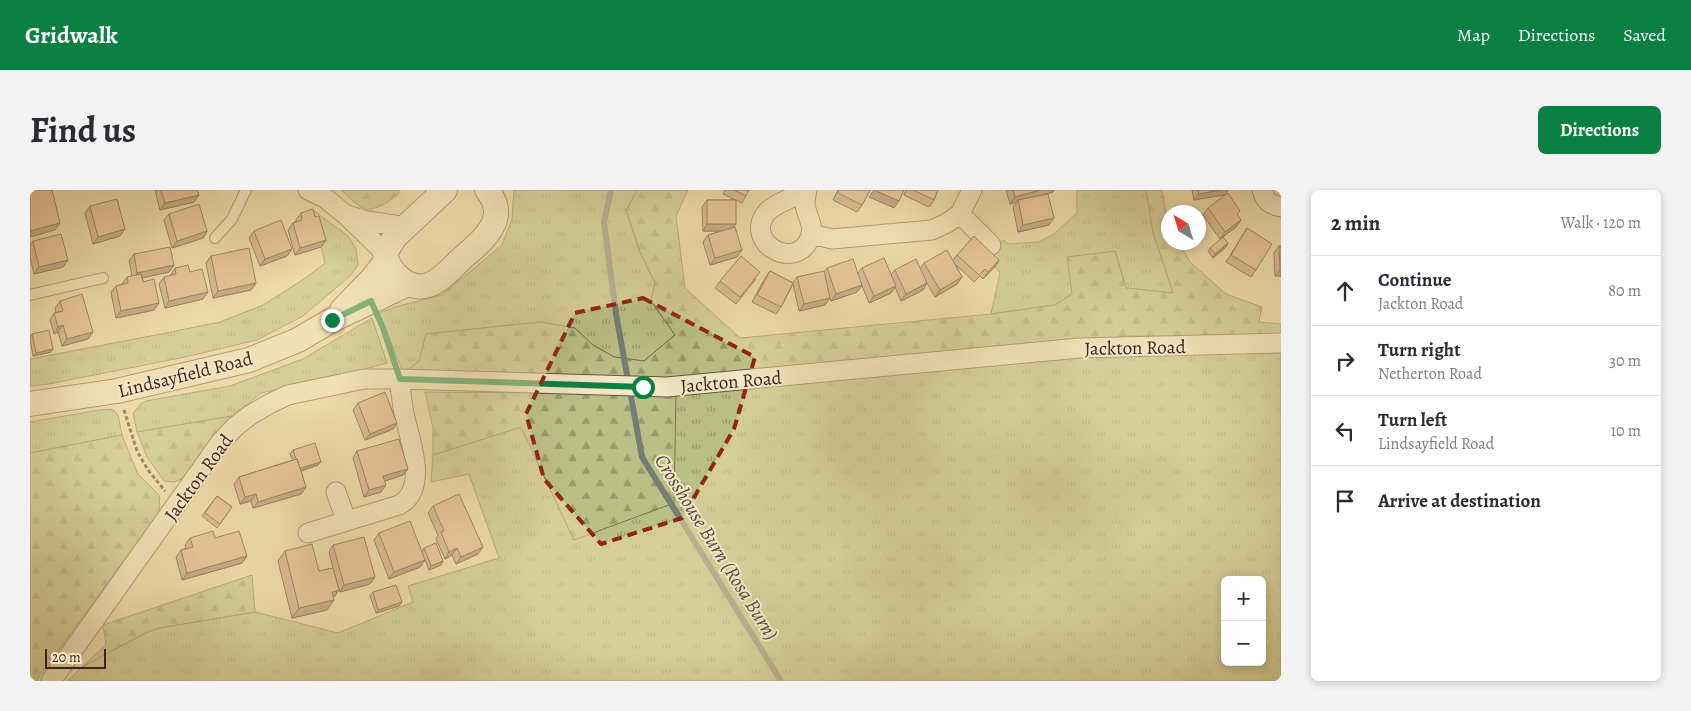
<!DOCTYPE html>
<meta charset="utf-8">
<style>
body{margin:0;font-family:Alegreya,serif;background:#f2f2f3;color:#2b2b33}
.controls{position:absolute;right:15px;bottom:15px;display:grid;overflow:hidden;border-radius:8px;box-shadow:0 2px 8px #0003}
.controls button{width:45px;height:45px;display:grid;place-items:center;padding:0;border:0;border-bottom:1px solid #e1e1e2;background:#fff;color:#2b2b33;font:25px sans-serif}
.compass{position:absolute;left:1131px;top:15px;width:45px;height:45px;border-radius:50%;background:#fff;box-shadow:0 2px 8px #0003;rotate:322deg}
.scale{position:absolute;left:15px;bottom:12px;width:61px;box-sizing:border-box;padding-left:5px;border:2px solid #3d2319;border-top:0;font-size:14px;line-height:18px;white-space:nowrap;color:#3d2319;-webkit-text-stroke:4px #f3e7c6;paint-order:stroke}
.stop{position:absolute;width:15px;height:15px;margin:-11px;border:4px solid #0b8043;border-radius:50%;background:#fff}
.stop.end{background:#0b8043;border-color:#fff;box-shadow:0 1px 5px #0008}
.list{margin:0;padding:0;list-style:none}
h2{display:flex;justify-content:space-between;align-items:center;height:65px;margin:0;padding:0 20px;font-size:21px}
h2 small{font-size:16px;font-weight:400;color:#7c7c81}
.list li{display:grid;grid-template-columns:32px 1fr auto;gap:15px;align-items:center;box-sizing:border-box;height:70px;padding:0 20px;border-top:1px solid #e1e1e2}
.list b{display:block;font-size:19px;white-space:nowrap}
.list p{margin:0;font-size:16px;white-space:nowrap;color:#7c7c81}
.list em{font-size:16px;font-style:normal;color:#7c7c81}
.icon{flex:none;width:28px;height:28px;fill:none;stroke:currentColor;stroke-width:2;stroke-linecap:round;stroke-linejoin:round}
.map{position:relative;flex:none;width:1251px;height:491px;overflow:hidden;border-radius:8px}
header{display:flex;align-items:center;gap:30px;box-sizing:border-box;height:70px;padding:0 25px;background:#0b8043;color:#fff}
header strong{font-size:24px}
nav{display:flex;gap:28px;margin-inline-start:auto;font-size:18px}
.intro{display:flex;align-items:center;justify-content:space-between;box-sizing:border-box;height:120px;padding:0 30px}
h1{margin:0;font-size:35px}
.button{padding:12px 22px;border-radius:8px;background:#0b8043;color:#fff;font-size:18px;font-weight:700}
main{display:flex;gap:30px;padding:0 30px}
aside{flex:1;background:#fff;border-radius:8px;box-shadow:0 2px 8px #0003}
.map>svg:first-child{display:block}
.grass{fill:url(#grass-tufts);stroke:#7c7150;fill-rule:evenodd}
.forest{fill:url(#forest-firs);stroke:#7c7150}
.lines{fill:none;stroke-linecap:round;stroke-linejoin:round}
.stream{stroke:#757d74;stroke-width:6}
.service-casing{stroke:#69513d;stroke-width:12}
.minor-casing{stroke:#69513d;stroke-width:21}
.tertiary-casing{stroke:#69513d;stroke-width:26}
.path{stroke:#3d2319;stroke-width:3;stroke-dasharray:4 2.5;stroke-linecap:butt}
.service{stroke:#f3e7c6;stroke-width:10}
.minor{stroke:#f3e7c6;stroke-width:19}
.tertiary{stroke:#f3e7c6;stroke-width:24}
.wall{fill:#c09275;stroke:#3d2319}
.shaded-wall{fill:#9c775f;stroke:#3d2319}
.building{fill:#dfaa88;stroke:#3d2319}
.route{stroke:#0b8043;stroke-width:6}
.marked{fill:none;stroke:#8f2418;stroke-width:4;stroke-dasharray:10 6;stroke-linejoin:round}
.labels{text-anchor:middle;stroke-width:4;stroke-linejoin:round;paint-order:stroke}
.street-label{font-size:19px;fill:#3d2319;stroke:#f3e7c6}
.water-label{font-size:20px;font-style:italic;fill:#54483f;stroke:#f3e7c6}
</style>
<header>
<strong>Gridwalk</strong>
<nav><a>Map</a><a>Directions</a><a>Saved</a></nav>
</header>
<div class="intro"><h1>Find us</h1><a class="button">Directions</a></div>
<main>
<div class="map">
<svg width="1251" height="491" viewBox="0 0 1251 491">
<defs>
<pattern id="grass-tufts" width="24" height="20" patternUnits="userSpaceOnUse" patternTransform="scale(1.25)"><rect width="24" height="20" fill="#babf86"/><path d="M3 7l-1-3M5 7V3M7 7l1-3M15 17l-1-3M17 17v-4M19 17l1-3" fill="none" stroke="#989b6d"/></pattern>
<pattern id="forest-firs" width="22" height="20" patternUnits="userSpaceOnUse" patternTransform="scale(1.25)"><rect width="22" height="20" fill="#babf86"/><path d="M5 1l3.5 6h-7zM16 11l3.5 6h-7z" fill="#989b6d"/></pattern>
</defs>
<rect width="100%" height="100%" fill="#eddaa8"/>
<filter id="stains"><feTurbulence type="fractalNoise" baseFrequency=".004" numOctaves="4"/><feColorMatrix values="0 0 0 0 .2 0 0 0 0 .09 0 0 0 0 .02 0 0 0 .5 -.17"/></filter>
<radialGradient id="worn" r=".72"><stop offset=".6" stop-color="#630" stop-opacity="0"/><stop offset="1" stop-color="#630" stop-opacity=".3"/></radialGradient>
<!-- grass -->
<path class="grass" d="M484,0h124l-12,20 14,42 15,31 -4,18 24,34 -31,26 -30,-4 -21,-12 -18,-17 -35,-6 -113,12 -8,27 -15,13 -25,-61 16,-6 47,-12 60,-50 10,-26z
M1047,0h69l7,42 20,61 -47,-5 -11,-37 -43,43 -17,11 -64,9 9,-41 -14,-17 18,-16 4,4 31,-2 15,-8 23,-21z
M283,20l35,26 8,13 2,16 -8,11 -47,40 -46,24 -72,17 -136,27 -19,2v-27l126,-24 64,-13 43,-17 41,-26 21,-16z
M342,128l15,45 -44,12 -82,18 -28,23 -96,16 -4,-19 8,-9 5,-3 84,-15 73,-27z
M1251,162v329h-1213l14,-14 63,-34 14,-5 96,-16 83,21 75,-31 -5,-16 91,-28 -30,-84 -38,8 2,-27 88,-28 53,113 102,-146 379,-38zM1195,390h37v82h-37z
M82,219l6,6 4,20 -92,18v-31l69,-12z"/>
<!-- forest -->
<path class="forest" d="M311,0h58v3c-7,7 -26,20 -36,15 -8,-4 -15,-12 -22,-18z
M608,0h50l-12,26 9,72 55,50 251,-24 64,-9 17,-11 -5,-37 48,-6 11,37 47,5 -20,-61 -7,-42h16l6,35v17l11,1 11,19 36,32 36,13 -3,15 22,2v14l-154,-2 -472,44 -251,-6 15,-13 7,-27 114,-12 35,6 18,17 21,12 30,4 31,-26 -24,-34 4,-18 -15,-31 -14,-42z
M395,202l251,2 -2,109 -100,37 -53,-113 -88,28v-27z
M203,226l-47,61 -11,5 -11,-1 -17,-24 -10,-25z
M92,245l16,39 21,21 1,16 -124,170h-6v-228z
M222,385l3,37 -96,16 -14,5 -63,34 24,-22 -3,-20z"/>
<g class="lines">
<!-- stream -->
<path class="stream" d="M581,0l-7,32 12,92 26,143 139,224"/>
<!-- service casing -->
<g class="service-casing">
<path id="service" d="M185,48l17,-19 14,-29
M0,105l73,-17"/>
</g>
<!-- minor casing -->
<g class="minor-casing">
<path id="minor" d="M278,0l17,8 21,17
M774,0c-10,8 -28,13 -36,21 -27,29 26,63 42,27 5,-12 -3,-21 -5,-33 0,-5 1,-10 2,-15
M1232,0c3,11 8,15 19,17
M930,24l31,31
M781,44l21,5 100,-9 15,-7 13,-9 12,-24
M355,63l-39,-38 21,6 40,6
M306,302l10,28
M278,343l91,-28c30,-16 11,-65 5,-91 -2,-12 -3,-23 -5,-35
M21,491l169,-238 15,-16 14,-11 20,-12 19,-9 76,-16h35l268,8 412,-39 202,-5"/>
</g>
<!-- tertiary casing -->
<g class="tertiary-casing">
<path id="tertiary" d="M415,0l-50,47 -10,16c3,19 24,39 44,32 11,-4 21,-15 30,-24 20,-18 53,-40 28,-71
M312,120l30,-31 14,-18
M0,214l87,-13 132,-31 49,-20 34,-20 76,-36"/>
</g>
<!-- path -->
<path class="path" d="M350,130l14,41
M94,220l13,41 11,19 17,21"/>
<!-- service -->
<use href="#service" class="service"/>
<!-- minor -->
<use href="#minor" class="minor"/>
<!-- tertiary -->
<use href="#tertiary" class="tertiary"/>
</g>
<!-- wall -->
<path class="wall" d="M125,0h42l2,5 -5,7 -34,8z
M695,0h24l-7,13 -6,-3 -3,28 4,29 -27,8 -7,-23 5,-7 16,-4h-21l-1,-24 5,-7h28l-12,-6z
M808,0h32l-8,15 -5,7 -24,-12z
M876,0h32l-4,10 -5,7 -25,-12z
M976,0h48l-1,2 -14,4 10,29 -31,7 -5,-25 4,-5 -7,2z
M1162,0h36l-34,10z
M60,16l30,30 -27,8 -8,-31z
M1178,18l33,12 -5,7 -16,12 -17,-24z
M271,23l14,4 11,23 -5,7 -26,8 -7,-25 5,-7 3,-1v-2z
M139,24l38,17 -4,7 -31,10 -8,-28z
M1217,38l9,42 -5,7 -25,-15z
M224,41l33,25 -27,10 -11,-28z
M3,51l30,26 -29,7 -4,-17v-12z
M1198,53l-2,4 -13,11 -5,-7 2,-3z
M1249,56h2v30h-6l-1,-23z
M104,64l40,11 -5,7 -27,6 12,32 -38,8 -5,-26 5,-6 6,-2 5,-7 5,-1 -3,-15z
M927,65l38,12 -12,12 -3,-3 -6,6 -19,-18 7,13 -5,7 -22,13 -8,-14 -4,7 -22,11 -6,-14 -4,6 -22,10 -7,-17 -5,6 -26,9 -1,-3 -5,7 -26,6 -6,-27 -12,23 -5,7 -24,-12 13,-24 5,-7 23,12 4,-6 27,-5 3,-4 31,5 4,-5 29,7 4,-5 25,-1 4,-6 29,-3z
M181,66l45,27 -5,7 -38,8 -7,-35z
M145,78l15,4 13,27 -38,9 -6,-24 5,-7 6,-1z
M726,89l-20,25 -21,-16 5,-7z
M30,111l33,31 -5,7 -26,7 -4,-14 -4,2 -4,-14 4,-7h2l-1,-5z
M2,144l21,15 -2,3 -18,4 -3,-16v-3z
M328,213l35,26 -28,11 -12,-30z
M263,260l28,12 -3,3 -17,6 5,16 -5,7 -48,14 -2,-7 -11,3 -6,-20 5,-7 54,-17 -3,-6z
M327,261l51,18 -5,6 -18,6 -4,11 -17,5 -11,-39z
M187,306l15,11 -15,21 -15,-12z
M403,316l45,48 -22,10 -4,-9 -7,4 -9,-20 2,-4 -10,-22z
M349,343l43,19 2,-4 17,17 -12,5 -4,-10 -5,7 -31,12 -15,-39z
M160,348h25l32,18 -5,7 -60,17 -6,-23 5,-7 5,-2 -1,-3z
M303,355l42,32 -5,7 -30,8 -6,-19 5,17 -6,8 -6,12 -35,8 -14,-57 7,-10 34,20 14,-3 -4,-16z
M343,402l26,14 -23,7 -6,-17z"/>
<!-- shaded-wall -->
<path class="shaded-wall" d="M844,0l25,11 -5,7 -25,-11z
M1010,0h14l-1,2 -35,9v-1l-1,2 -7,2 5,-7z
M1190,0h8l-3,5 -31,5 5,-6z
M169,5l-5,7 -34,8 5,-7z
M1024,28l-5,7 -31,7 5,-7z
M1211,30l-5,7 -16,12 5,-7z
M30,33l-5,7 -25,7v-6z
M677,34h29l-5,7h-28z
M95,39l-5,7 -27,8 5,-7z
M177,41l-4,7 -31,10 5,-7z
M296,50l-5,7 -26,8 5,-7z
M1198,53l-2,4 -13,11 2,-4z
M262,59l-5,7 -27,10 5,-7z
M712,60l-5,7 -27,8 5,-7z
M38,70l-5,7 -29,7 5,-7z
M969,70l-4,7 -12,12 5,-7z
M144,75l-5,7 -36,8 4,-7z
M1250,80h1v6h-6z
M932,87l-5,7 -22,13 5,-7z
M226,93l-5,7 -38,8 5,-7z
M897,93l-4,7 -22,11 5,-7z
M832,95l-5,7 -26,9 5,-7z
M866,96l-5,7 -22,10 5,-7z
M178,102l-5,7 -38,9 4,-7z
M800,108l-5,7 -26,6 5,-7z
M129,113l-5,7 -38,8 5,-7z
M33,135l-5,7 -4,2 4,-7z
M63,142l-5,7 -26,7 5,-7z
M23,159l-2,3 -18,4 3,-3z
M367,233l-4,6 -28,11 5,-6z
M291,272l-3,3 -22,7 3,-3z
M378,279l-5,6 -25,8 5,-7z
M356,295l-5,7 -17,5 5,-7z
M276,297l-5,7 -48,14 5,-6z
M226,304l-5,7 -11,3 5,-7z
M453,357l-5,7 -22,10 5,-7z
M427,358l-5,7 -7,4 4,-7z
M217,366l-5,7 -60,17 5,-7z
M395,370l-5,7 -31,12 5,-7z
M413,371l-2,4 -12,5 2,-4z
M345,387l-5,7 -30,8 4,-7z
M309,400l-7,10v-8z
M304,410l-7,10 -35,8 7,-10z
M372,412l-3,4 -23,7 2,-3z"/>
<!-- building -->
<path class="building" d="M0,0h22l8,33 -30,8z
M131,0h36l2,5 -34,8z
M704,0h15l-3,6z
M809,0h31l-8,15 -24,-12z
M844,0h30l-5,11z
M883,0h25l-4,10z
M983,0h27l-25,7z
M1168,0h22l-21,4z
M1198,3l12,18 -3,3 4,6 -16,12 -17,-24z
M1018,4l6,24 -31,7 -5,-25z
M87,9l8,30 -27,8 -8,-31z
M677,10h29v24h-29z
M169,14l8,27 -30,10 -8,-27z
M283,19l2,8 4,-1 7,24 -26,8 -7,-25 9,-3 -1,-7z
M251,30l11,29 -27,10 -11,-28z
M705,37l7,23 -27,8 -7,-23z
M1217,38l25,16 -16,26 -25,-15z
M31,44l7,26 -29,7 -6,-26z
M944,46l25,24 -11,12 -3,-3 -6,6 -22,-20z
M1193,47l5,6 -13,11 -5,-6z
M1249,56h2v24h-1z
M140,57l4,18 -37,8 -3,-19z
M219,58l7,35 -38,8 -7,-35z
M917,60l15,27 -22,13 -16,-27z
M711,66l19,16 -20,25 -20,-16z
M854,68l12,28 -22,10 -12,-28z
M823,69l9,26 -26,9 -9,-26z
M886,69l11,24 -21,11 -11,-24z
M158,75l2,7 12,-3 6,23 -39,9 -5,-24 12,-3 -1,-6z
M740,81l23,12 -12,24 -24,-12z
M794,81l6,27 -26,6 -7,-27z
M111,84l2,8 11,-3 5,24 -38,8 -5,-25 12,-3 -1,-6z
M52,104l11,38 -26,7 -4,-14 -5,2 -4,-14 9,-2 -3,-10z
M19,140l4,19 -17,4 -4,-19z
M355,202l12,31 -27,11 -12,-31z
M369,249l9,30 -25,7 3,9 -17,5 -12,-39z
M285,253l6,19 -21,6 -3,-9h-1l-3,-9z
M267,269l9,28 -48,15 -2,-8 -11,3 -6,-20z
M429,304l24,53 -22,10 -4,-9 -8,4 -8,-20 3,-1 -11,-25z
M187,306l15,11 -12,17 -15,-11z
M380,331l15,39 -31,12 -15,-39z
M183,341l2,7 24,-7 8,25 -60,17 -6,-23 12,-3 -3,-9z
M334,347l11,40 -31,8 -11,-40z
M406,353l7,18 -12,5 -7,-18z
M282,354l7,27 14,-3 6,22 -7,2 2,8 -35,8 -14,-57z
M366,395l6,17 -24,8 -5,-18z"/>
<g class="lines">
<!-- route -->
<path class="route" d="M302,130l39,-19 12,27 17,51 243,8"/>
</g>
<!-- marked area -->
<path d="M0 0H1251V491H0ZM613,108l112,59 -21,72 -52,89 -81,26 -57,-65 -18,-65 49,-101z" fill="#eddaa8" fill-opacity=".55" fill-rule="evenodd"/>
<path class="marked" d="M613,108l112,59 -21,72 -52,89 -81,26 -57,-65 -18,-65 49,-101z"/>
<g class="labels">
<!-- street labels -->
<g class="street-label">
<text transform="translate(1105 157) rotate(-1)" y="7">Jackton Road</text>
<text transform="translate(155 184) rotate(-14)" y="7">Lindsayfield Road</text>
<text transform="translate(701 191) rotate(-5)" y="7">Jackton Road</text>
<text transform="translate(168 287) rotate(-54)" y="7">Jackton Road</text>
</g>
<!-- water labels -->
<g class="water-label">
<text transform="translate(687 357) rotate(58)" y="7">Crosshouse Burn (Rosa Burn)</text>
</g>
</g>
<rect width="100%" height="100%" filter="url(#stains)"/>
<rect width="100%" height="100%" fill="url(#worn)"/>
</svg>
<div class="controls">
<button>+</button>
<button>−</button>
</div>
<svg class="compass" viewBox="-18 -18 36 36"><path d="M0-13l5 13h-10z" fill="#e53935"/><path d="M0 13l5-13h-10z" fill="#7c7c81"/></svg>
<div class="scale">20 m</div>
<div class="stop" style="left:613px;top:197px"></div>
<div class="stop end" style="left:302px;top:130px"></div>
</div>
<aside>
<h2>2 min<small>Walk · 120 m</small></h2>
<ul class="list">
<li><svg class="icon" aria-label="ahead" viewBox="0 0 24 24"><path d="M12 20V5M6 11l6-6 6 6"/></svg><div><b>Continue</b><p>Jackton Road</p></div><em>80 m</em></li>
<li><svg class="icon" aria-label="right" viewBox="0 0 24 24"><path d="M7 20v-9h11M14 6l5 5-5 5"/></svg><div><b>Turn right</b><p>Netherton Road</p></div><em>30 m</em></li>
<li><svg class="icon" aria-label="left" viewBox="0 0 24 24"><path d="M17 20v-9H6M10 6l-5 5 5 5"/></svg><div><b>Turn left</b><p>Lindsayfield Road</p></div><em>10 m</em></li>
<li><svg class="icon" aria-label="arrive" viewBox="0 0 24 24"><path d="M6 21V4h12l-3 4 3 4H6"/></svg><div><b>Arrive at destination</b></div></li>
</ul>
</aside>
</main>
